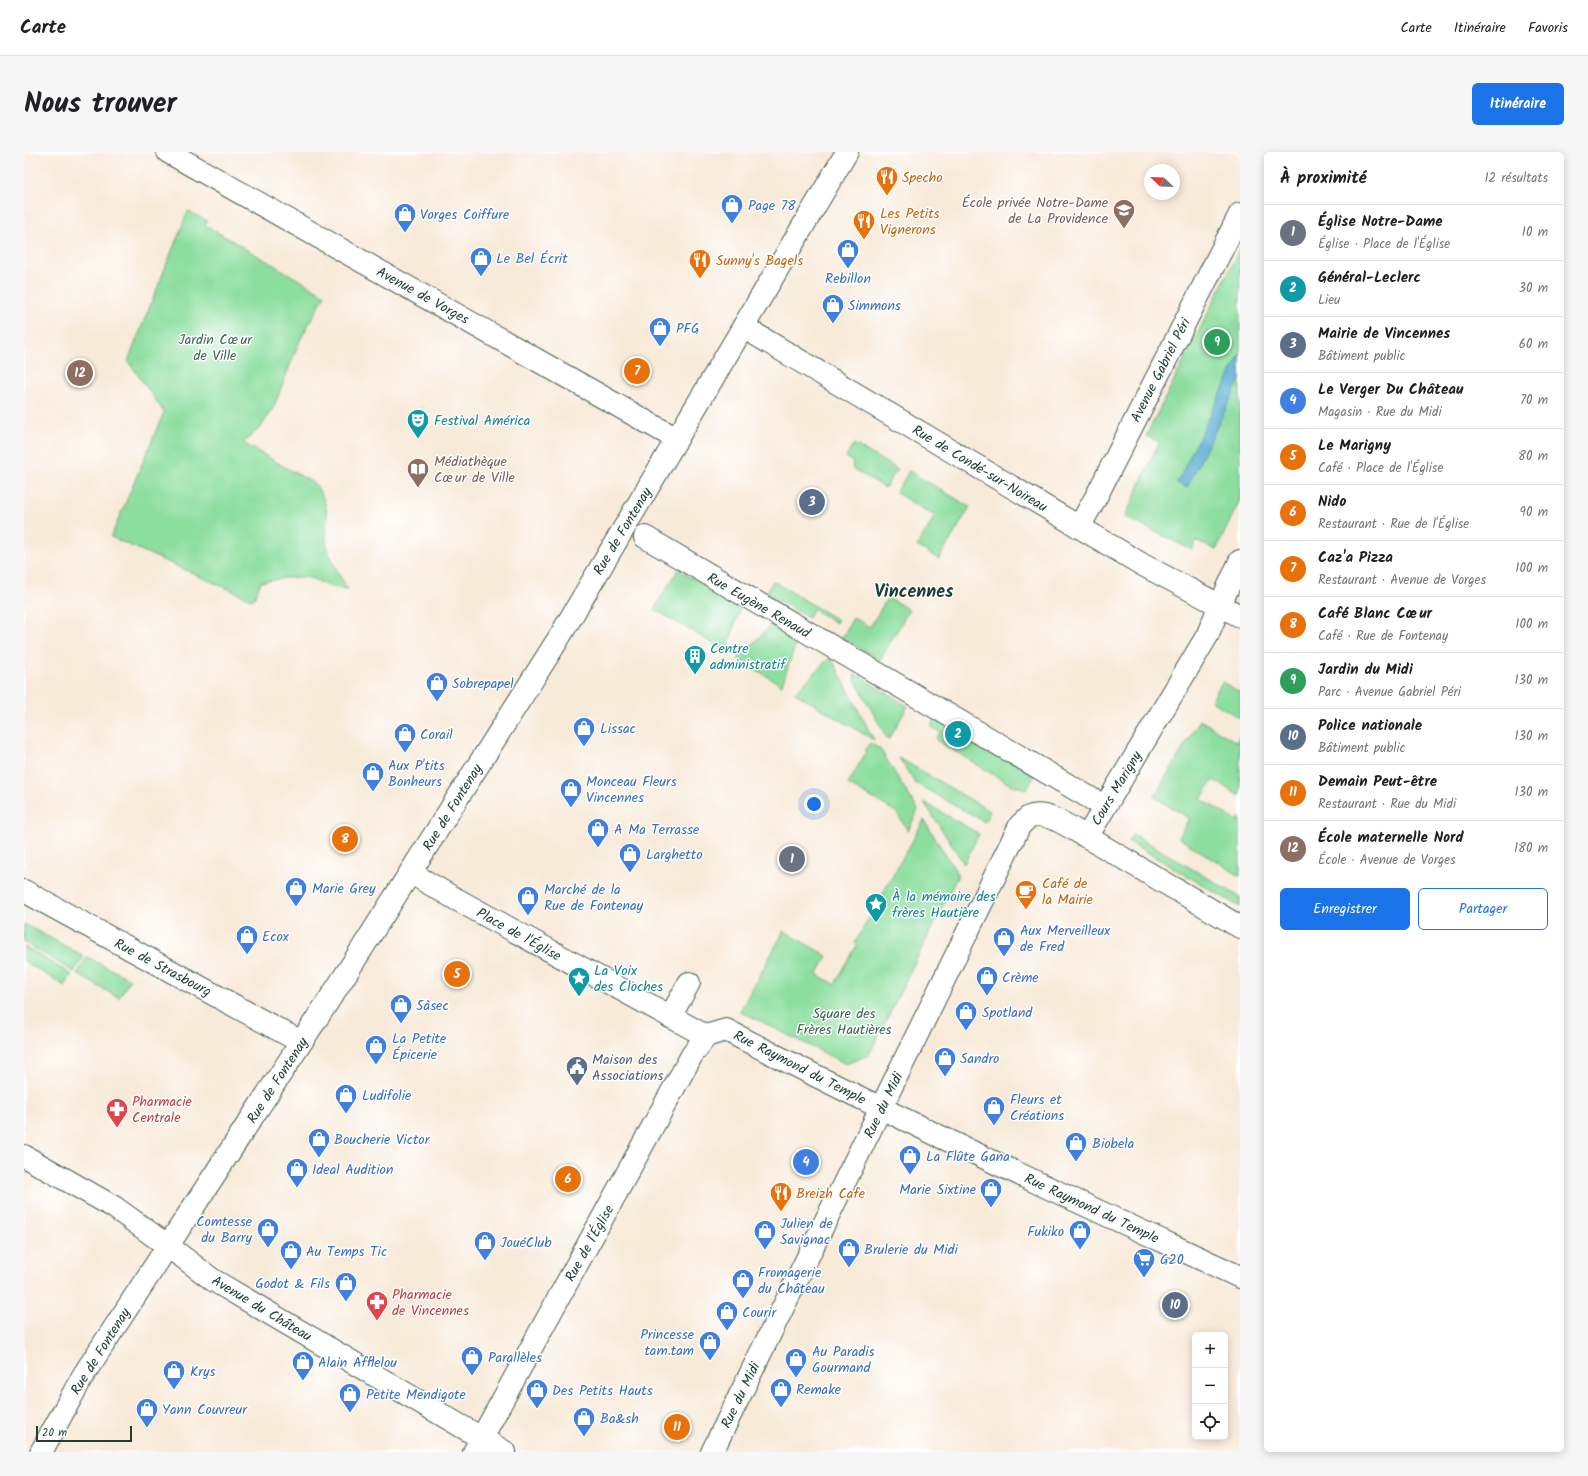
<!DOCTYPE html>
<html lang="fr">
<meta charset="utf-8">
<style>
body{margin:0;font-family:Kalam,sans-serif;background:#f6f6f6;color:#202124}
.controls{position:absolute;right:12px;bottom:12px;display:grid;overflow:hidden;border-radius:6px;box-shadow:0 2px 10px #0003}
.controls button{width:36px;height:36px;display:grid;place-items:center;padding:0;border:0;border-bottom:1px solid #e0e0e0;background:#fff;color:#202124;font:20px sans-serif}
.compass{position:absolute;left:1120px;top:12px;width:36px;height:36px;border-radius:50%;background:#fff;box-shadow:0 2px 10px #0003;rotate:293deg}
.scale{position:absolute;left:12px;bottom:10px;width:96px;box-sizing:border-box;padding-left:4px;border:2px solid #1f3d34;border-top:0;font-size:11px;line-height:14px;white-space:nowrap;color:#1f3d34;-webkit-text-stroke:3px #fff;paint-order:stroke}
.you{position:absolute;left:790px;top:652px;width:14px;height:14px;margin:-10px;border:3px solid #fff;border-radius:50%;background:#1a73e8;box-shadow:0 0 0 6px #1a73e833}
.badge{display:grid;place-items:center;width:26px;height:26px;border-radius:50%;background:#1a73e8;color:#fff;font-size:13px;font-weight:700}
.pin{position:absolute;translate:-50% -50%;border:2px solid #fff;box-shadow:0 1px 4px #0006}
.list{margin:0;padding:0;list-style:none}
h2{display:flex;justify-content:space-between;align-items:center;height:52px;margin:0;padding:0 16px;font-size:17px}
h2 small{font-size:13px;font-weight:400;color:#757577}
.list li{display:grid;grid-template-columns:26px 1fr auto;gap:12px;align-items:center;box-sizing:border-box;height:56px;padding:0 16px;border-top:1px solid #e0e0e0}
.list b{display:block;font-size:15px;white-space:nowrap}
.list p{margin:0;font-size:13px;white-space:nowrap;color:#757577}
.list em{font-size:13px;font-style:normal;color:#757577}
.actions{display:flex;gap:8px;padding:12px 16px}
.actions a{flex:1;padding:9px 0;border:1px solid #1a73e8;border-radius:6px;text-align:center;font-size:14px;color:#1a73e8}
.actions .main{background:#1a73e8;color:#fff}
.icon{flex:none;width:22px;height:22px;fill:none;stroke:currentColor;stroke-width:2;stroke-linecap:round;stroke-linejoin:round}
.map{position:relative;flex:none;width:1216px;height:1300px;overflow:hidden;border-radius:6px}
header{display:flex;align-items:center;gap:24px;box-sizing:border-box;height:56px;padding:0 20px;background:#fff;border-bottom:1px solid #e0e0e0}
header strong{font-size:19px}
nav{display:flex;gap:22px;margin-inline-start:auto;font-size:14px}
.intro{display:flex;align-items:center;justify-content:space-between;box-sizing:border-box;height:96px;padding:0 24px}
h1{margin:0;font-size:28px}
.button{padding:10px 18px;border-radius:6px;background:#1a73e8;color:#fff;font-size:14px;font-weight:700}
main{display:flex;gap:24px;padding:0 24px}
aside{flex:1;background:#fff;border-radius:6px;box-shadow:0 2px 10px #0003}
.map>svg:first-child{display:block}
.green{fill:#8cde9f;stroke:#568e6a}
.water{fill:#58abd3;stroke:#3c7484}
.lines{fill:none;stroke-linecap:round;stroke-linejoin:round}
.street-casing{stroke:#40574d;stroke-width:24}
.secondary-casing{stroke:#40574d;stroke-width:24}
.street{stroke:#fff;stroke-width:22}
.secondary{stroke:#fff;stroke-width:22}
.labels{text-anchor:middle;stroke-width:3;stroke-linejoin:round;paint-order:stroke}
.food-label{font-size:14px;fill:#c56008;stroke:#fff;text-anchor:start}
.education-label{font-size:14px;fill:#785e54;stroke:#fff;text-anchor:end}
.shop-label{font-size:14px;fill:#366cbe;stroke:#fff;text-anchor:start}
.street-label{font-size:14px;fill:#1f3d34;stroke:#fff}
.park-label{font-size:14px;fill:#3a654f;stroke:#fff}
.culture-label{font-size:14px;fill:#0d838f;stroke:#fff;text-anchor:start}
.service-label{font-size:14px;fill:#4e5e75;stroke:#fff;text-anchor:start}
.health-label{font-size:14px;fill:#be3a42;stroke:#fff;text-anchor:start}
.district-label{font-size:18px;font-weight:bold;fill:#1f3d34;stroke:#fff}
</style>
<header>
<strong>Carte</strong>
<nav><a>Carte</a><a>Itinéraire</a><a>Favoris</a></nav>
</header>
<div class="intro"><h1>Nous trouver</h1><a class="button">Itinéraire</a></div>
<main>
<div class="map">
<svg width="1216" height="1300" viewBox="0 0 1216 1300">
<rect width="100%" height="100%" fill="#fff"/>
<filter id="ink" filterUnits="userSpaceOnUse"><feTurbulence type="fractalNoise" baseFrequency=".025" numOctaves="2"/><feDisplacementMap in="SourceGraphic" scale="8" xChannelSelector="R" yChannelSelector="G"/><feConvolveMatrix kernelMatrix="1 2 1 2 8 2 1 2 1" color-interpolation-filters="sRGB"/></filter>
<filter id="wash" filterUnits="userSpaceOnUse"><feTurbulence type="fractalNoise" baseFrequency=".012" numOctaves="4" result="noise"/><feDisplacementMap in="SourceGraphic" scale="16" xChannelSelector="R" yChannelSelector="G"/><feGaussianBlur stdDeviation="0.9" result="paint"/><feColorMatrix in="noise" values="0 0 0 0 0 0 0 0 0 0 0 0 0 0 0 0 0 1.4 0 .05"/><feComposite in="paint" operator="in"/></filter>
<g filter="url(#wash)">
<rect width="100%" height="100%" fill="#f8ead9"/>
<!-- green -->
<path class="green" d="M164,59l19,10 -2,4 120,70 -25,45 -26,66 -13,21 -18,16 72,41c7,9 11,20 12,32 0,8 -2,17 -1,25 2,15 14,36 22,48l-17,-2 -17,-8 -9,-2 -20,1 -24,4 -8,18 -142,-63 53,-125 -36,-51z
M1216,97v251l-24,50 -20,-9 -4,9 -67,-33 34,-75 -13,-6z
M830,292l43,25 -12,19 -33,-20 1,-3 -2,-5 -5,-3z
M885,319l61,36 -31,52 -22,-13 18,-30 -39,-23z
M654,418l62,36 -13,46 -73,-43z
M749,429l65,39 -2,3 -23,-14 -5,9 -42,-25z
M864,445l21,13 -29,50 -38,-22 11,-20 17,9z
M748,472l25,16 -15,45 -44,-26z
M805,506l4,3 41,79 -79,-47z
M831,522l53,32 -20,34 -34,-62z
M1198,530l18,10v26l-29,-17z
M912,566l99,57 -8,14 -16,-4 -75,-45 4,-8 -9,-6z
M1176,568l36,22 4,-7v61l-27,-16 -12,19 36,22 3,-4v59l-61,-38 10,-20 -35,-21z
M846,591l10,6 38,61 -10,21 -12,-19 -48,-28 18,-32 -2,-1z
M875,606l91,53 -5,11 -70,-39z
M900,650l55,32 -15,30z
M900,668l34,55 -89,180 -23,9 -106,-53 44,-80 43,25 -10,19 18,9 22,-39 -2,-2z
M1109,682l107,63v10l-112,-66z
M0,772l60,32 -10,16 -50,-30z
M0,794l48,29 -7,11 -41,-25z
M63,805l43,22 -11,19 -42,-24z"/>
<!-- water -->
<path class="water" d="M1216,202v26l-53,108 -10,-5z"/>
</g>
<g filter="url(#ink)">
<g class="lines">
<!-- street casing -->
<g class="street-casing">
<path id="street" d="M144,0l509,287
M1055,375l17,-30 144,-283
M621,385l452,265
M1196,453l20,-44
M387,721l43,25 252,138
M0,739l277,151
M646,865l19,-34
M682,884l20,-6c169,88 342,167 514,247
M0,1004l90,51 54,39
M450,1300l218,-397 14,-19
M688,1300l308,-627c3,-2 6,-6 9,-8 17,-8 43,12 58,20"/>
</g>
<!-- secondary casing -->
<g class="secondary-casing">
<path id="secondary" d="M719,175l400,238 97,51
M1196,453l-13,31 -120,201 153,90
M144,1094l45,34 292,172
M17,1300l43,-78 260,-397 213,-336 290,-489"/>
</g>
<!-- street -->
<use href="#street" class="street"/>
<!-- secondary -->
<use href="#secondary" class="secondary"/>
</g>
</g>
<!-- icons -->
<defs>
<g id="restaurant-pin" transform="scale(1.15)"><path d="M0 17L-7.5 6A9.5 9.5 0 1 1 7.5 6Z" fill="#e8710a" stroke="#fff"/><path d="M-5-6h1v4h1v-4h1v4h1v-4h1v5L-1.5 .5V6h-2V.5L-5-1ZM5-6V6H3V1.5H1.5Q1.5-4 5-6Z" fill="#fff"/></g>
<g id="shop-pin" transform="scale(1.15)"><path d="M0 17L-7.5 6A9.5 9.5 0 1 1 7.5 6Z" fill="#3f7fe0" stroke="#fff"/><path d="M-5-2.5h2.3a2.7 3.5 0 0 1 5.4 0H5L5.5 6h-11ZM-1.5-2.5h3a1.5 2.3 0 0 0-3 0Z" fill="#fff"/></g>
<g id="school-pin" transform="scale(1.15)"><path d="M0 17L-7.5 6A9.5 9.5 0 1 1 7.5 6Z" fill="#8d6e63" stroke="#fff"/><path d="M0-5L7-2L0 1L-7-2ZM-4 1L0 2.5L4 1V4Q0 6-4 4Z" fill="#fff"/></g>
<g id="theatre-pin" transform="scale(1.15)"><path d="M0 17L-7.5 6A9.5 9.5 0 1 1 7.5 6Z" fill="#0f9aa8" stroke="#fff"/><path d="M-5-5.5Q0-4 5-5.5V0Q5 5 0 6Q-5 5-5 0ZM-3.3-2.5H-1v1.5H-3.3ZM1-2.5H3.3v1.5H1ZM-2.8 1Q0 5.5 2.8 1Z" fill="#fff"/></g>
<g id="library-pin" transform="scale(1.15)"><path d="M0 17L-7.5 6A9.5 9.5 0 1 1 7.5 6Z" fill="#8d6e63" stroke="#fff"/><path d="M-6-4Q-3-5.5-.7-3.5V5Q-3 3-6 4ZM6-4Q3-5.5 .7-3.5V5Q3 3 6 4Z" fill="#fff"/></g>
<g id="building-pin" transform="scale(1.15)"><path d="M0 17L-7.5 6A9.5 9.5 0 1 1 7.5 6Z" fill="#0f9aa8" stroke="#fff"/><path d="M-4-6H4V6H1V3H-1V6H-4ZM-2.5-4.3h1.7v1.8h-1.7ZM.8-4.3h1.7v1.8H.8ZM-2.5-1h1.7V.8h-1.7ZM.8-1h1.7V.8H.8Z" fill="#fff"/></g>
<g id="cafe-pin" transform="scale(1.15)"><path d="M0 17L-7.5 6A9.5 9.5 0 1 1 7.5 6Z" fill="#e8710a" stroke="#fff"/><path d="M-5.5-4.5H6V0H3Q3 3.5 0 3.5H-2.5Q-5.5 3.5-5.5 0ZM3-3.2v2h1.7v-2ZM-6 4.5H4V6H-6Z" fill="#fff"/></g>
<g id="sight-pin" transform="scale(1.15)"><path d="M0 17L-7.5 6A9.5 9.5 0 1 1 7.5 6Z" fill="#0f9aa8" stroke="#fff"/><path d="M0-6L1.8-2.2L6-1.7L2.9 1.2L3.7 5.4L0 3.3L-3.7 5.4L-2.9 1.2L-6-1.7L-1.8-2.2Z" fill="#fff"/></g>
<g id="civic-pin" transform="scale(1.15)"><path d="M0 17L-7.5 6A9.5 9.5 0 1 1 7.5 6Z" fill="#5c6f8a" stroke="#fff"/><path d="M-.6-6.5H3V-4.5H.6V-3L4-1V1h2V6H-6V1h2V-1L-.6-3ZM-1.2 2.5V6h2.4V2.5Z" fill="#fff"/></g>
<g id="pharmacy-pin" transform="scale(1.15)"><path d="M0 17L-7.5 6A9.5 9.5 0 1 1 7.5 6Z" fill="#e0444e" stroke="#fff"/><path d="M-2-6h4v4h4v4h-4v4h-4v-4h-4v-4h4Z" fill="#fff"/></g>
<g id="supermarket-pin" transform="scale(1.15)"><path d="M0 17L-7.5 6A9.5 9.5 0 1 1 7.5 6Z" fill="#3f7fe0" stroke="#fff"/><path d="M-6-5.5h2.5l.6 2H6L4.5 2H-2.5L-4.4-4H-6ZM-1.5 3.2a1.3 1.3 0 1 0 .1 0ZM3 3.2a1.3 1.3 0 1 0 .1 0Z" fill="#fff"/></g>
</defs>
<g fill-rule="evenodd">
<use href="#restaurant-pin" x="863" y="25"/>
<use href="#shop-pin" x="708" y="53"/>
<use href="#school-pin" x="1100" y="58"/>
<use href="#shop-pin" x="381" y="62"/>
<use href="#restaurant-pin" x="840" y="69"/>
<use href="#shop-pin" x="824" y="98"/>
<use href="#shop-pin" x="457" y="106"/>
<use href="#restaurant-pin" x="676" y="108"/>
<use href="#shop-pin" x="809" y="153"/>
<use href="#shop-pin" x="636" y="176"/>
<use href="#theatre-pin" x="394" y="268"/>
<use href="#library-pin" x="394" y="317"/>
<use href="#building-pin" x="671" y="504"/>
<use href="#shop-pin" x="413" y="531"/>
<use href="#shop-pin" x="560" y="576"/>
<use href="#shop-pin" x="381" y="582"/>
<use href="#shop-pin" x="349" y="621"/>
<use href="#shop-pin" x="547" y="637"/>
<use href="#shop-pin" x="574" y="677"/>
<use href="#shop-pin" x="606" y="702"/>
<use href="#shop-pin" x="272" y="736"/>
<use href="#cafe-pin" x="1002" y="739"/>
<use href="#shop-pin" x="504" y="745"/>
<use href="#sight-pin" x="852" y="752"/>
<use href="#shop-pin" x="223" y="784"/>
<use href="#shop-pin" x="980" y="786"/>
<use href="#shop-pin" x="963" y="825"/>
<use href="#sight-pin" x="555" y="826"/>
<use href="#shop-pin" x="377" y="853"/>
<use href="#shop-pin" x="942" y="860"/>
<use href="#shop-pin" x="352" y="894"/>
<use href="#shop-pin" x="921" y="906"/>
<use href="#civic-pin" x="553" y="915"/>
<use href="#shop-pin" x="322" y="943"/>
<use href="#shop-pin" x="970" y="955"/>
<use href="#pharmacy-pin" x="93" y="957"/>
<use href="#shop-pin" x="295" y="987"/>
<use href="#shop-pin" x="1052" y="991"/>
<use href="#shop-pin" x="886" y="1004"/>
<use href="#shop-pin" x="273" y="1017"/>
<use href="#shop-pin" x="967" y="1037"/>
<use href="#restaurant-pin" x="757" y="1041"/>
<use href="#shop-pin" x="244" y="1077"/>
<use href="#shop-pin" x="741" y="1079"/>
<use href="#shop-pin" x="1056" y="1079"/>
<use href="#shop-pin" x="461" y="1090"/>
<use href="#shop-pin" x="825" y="1097"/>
<use href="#shop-pin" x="267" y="1099"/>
<use href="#supermarket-pin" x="1120" y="1107"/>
<use href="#shop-pin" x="719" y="1128"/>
<use href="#shop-pin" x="322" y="1131"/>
<use href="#pharmacy-pin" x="353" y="1150"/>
<use href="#shop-pin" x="703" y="1160"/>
<use href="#shop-pin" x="686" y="1190"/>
<use href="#shop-pin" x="448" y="1205"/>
<use href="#shop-pin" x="772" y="1207"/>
<use href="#shop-pin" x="279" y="1210"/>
<use href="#shop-pin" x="150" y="1219"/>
<use href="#shop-pin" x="757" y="1237"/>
<use href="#shop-pin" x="513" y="1238"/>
<use href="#shop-pin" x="326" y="1242"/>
<use href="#shop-pin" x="123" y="1257"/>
<use href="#shop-pin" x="560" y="1266"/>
</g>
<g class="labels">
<!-- food labels -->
<g class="food-label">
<text x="878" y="30">Specho</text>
<text x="856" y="66">Les Petits<tspan x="856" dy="16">Vignerons</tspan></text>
<text x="692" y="113">Sunny's Bagels</text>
<text x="1018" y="736">Café de<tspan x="1018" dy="16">la Mairie</tspan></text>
<text x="772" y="1046">Breizh Cafe</text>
</g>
<!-- education labels -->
<g class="education-label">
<text x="1084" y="55">École privée Notre-Dame<tspan x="1084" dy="16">de La Providence</tspan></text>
<text x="410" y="314" text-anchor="start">Médiathèque<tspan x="410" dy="16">Cœur de Ville</tspan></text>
</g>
<!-- shop labels -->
<g class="shop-label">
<text x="724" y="58">Page 78</text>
<text x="396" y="67">Vorges Coiffure</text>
<text x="472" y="111">Le Bel Écrit</text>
<text x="824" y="131" text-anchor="middle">Rebillon</text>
<text x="824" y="158">Simmons</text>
<text x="652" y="181">PFG</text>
<text x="428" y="536">Sobrepapel</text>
<text x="576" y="581">Lissac</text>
<text x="396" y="587">Corail</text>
<text x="364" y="618">Aux P'tits<tspan x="364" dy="16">Bonheurs</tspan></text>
<text x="562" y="634">Monceau Fleurs<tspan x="562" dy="16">Vincennes</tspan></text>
<text x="590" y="682">A Ma Terrasse</text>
<text x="622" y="707">Larghetto</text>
<text x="288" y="741">Marie Grey</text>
<text x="520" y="742">Marché de la<tspan x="520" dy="16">Rue de Fontenay</tspan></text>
<text x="996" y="783">Aux Merveilleux<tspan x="996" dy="16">de Fred</tspan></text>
<text x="238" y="789">Ecox</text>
<text x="978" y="830">Crème</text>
<text x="392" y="858">5àsec</text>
<text x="958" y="865">Spotland</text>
<text x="368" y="891">La Petite<tspan x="368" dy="16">Épicerie</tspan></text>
<text x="936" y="911">Sandro</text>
<text x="338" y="948">Ludifolie</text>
<text x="986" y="952">Fleurs et<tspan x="986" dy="16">Créations</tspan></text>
<text x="310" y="992">Boucherie Victor</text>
<text x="1068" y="996">Biobela</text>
<text x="902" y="1009">La Flûte Gana</text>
<text x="288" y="1022">Ideal Audition</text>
<text x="952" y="1042" text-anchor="end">Marie Sixtine</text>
<text x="228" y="1074" text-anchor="end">Comtesse<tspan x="228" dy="16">du Barry</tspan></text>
<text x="756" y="1076">Julien de<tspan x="756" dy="16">Savignac</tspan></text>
<text x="1040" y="1084" text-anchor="end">Fukiko</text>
<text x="476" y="1095">JouéClub</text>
<text x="840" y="1102">Brulerie du Midi</text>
<text x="282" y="1104">Au Temps Tic</text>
<text x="1136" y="1112">G20</text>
<text x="734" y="1125">Fromagerie<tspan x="734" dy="16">du Château</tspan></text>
<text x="306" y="1136" text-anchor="end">Godot &amp; Fils</text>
<text x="718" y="1165">Courir</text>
<text x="670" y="1187" text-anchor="end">Princesse<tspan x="670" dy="16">tam.tam</tspan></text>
<text x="788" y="1204">Au Paradis<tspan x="788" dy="16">Gourmand</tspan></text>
<text x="464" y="1210">Parallèles</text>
<text x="294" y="1215">Alain Afflelou</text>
<text x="166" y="1224">Krys</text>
<text x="772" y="1242">Remake</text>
<text x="528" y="1243">Des Petits Hauts</text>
<text x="342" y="1247">Petite Mendigote</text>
<text x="138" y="1262">Yann Couvreur</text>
<text x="576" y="1271">Ba&amp;sh</text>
</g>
<!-- street labels -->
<g class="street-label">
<text transform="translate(399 143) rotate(29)" y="5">Avenue de Vorges</text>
<text transform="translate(1136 218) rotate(-63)" y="5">Avenue Gabriel Péri</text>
<text transform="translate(956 316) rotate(31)" y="5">Rue de Condé-sur-Noireau</text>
<text transform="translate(598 379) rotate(-59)" y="5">Rue de Fontenay</text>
<text transform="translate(735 453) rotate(30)" y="5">Rue Eugène Renaud</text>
<text transform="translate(1092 636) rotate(-59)" y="5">Cours Marigny</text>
<text transform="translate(428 655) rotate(-58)" y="5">Rue de Fontenay</text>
<text transform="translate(495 782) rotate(29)" y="5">Place de l'Église</text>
<text transform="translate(139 815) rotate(28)" y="5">Rue de Strasbourg</text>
<text transform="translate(776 915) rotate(27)" y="5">Rue Raymond du Temple</text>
<text transform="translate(253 928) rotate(-57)" y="5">Rue de Fontenay</text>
<text transform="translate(859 953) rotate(-64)" y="5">Rue du Midi</text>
<text transform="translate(1068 1056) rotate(25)" y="5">Rue Raymond du Temple</text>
<text transform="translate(565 1091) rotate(-61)" y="5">Rue de l'Église</text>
<text transform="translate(238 1156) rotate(31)" y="5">Avenue du Château</text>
<text transform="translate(76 1199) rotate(-58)" y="5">Rue de Fontenay</text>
<text transform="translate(716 1243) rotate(-64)" y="5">Rue du Midi</text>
</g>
<!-- park labels -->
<g class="park-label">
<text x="191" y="192">Jardin Cœur<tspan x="191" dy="16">de Ville</tspan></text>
<text x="820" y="866">Square des<tspan x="820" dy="16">Frères Hautières</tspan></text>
</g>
<!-- culture labels -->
<g class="culture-label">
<text x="410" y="273">Festival América</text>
<text x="686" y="501">Centre<tspan x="686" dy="16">administratif</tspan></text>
<text x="868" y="749">À la mémoire des<tspan x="868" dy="16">frères Hautière</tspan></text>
<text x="570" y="823">La Voix<tspan x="570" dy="16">des Cloches</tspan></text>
</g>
<!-- service labels -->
<g class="service-label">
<text x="568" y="912">Maison des<tspan x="568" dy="16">Associations</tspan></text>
</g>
<!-- health labels -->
<g class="health-label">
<text x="108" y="954">Pharmacie<tspan x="108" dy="16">Centrale</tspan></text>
<text x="368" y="1147">Pharmacie<tspan x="368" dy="16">de Vincennes</tspan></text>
</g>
<!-- district labels -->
<g class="district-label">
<text x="890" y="445">Vincennes</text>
</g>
</g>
</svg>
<div class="controls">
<button>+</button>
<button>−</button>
<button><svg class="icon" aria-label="locate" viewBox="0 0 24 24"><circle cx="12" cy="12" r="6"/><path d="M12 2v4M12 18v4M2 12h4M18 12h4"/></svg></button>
</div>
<svg class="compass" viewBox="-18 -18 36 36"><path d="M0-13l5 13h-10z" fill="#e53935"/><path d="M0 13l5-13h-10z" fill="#757577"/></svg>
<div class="scale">20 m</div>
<div class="you"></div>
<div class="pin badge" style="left:768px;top:707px;background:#6b7280">1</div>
<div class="pin badge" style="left:934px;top:582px;background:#0f9aa8">2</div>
<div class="pin badge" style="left:788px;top:350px;background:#5c6f8a">3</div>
<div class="pin badge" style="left:782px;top:1010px;background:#3f7fe0">4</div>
<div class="pin badge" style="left:433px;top:822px;background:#e8710a">5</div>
<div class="pin badge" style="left:544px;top:1027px;background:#e8710a">6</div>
<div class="pin badge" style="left:613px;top:219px;background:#e8710a">7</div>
<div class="pin badge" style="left:321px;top:687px;background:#e8710a">8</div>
<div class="pin badge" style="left:1193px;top:190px;background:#2e9e5b">9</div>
<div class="pin badge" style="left:1151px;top:1153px;background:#5c6f8a">10</div>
<div class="pin badge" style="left:653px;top:1275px;background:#e8710a">11</div>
<div class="pin badge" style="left:56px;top:221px;background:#8d6e63">12</div>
</div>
<aside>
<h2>À proximité<small>12 résultats</small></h2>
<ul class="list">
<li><span class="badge" style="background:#6b7280">1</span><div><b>Église Notre-Dame</b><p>Église · Place de l'Église</p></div><em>10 m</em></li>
<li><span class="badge" style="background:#0f9aa8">2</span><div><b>Général-Leclerc</b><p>Lieu</p></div><em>30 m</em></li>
<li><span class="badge" style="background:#5c6f8a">3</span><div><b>Mairie de Vincennes</b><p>Bâtiment public</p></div><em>60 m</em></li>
<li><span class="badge" style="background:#3f7fe0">4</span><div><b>Le Verger Du Château</b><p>Magasin · Rue du Midi</p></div><em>70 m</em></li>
<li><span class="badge" style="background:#e8710a">5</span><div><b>Le Marigny</b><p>Café · Place de l'Église</p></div><em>80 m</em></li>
<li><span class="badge" style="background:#e8710a">6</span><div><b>Nido</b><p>Restaurant · Rue de l'Église</p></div><em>90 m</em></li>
<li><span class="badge" style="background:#e8710a">7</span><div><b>Caz'a Pizza</b><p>Restaurant · Avenue de Vorges</p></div><em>100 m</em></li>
<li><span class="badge" style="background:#e8710a">8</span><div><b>Café Blanc Cœur</b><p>Café · Rue de Fontenay</p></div><em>100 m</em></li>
<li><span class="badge" style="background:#2e9e5b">9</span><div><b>Jardin du Midi</b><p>Parc · Avenue Gabriel Péri</p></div><em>130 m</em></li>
<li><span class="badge" style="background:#5c6f8a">10</span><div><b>Police nationale</b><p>Bâtiment public</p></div><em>130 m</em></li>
<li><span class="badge" style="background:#e8710a">11</span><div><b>Demain Peut-être</b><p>Restaurant · Rue du Midi</p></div><em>130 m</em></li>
<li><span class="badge" style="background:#8d6e63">12</span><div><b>École maternelle Nord</b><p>École · Avenue de Vorges</p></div><em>180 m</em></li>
</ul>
<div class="actions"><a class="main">Enregistrer</a><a>Partager</a></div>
</aside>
</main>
